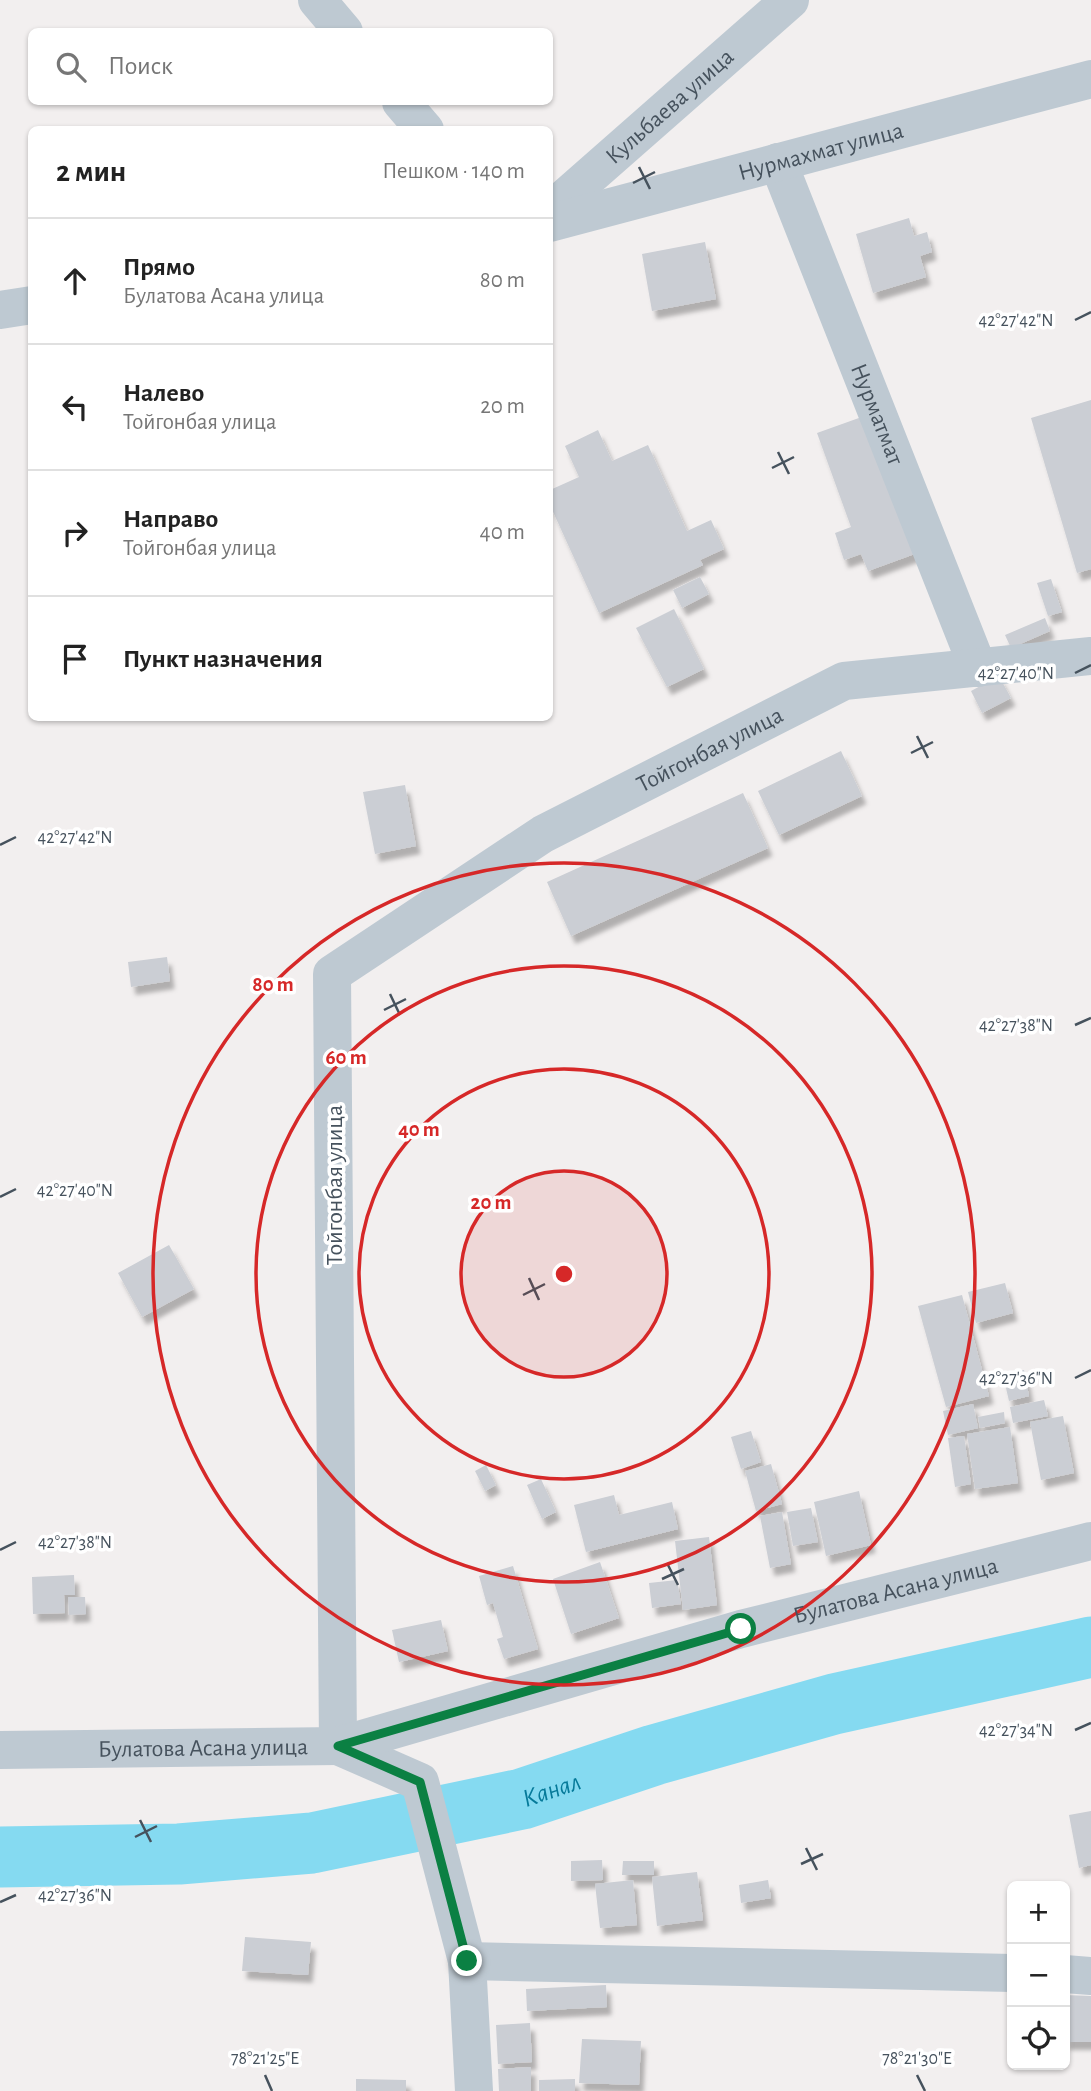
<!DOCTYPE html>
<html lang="ru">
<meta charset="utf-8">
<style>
body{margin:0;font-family:"Alegreya Sans",sans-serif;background:#f6f6f6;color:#222}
.controls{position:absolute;right:21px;bottom:21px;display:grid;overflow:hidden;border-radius:10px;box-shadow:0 2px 5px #0004}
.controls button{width:63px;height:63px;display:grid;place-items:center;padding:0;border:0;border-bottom:2px solid #e0e0e0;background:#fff;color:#222;font:35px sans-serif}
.stop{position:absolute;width:21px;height:21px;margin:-16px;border:5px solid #0b8043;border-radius:50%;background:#fff}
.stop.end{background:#0b8043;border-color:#fff;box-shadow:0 2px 7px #0008}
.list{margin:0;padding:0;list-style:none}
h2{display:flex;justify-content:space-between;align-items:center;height:91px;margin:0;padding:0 28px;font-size:30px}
h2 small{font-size:23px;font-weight:400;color:#767676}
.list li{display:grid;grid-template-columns:46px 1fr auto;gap:21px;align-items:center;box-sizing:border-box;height:126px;padding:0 28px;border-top:2px solid #e0e0e0}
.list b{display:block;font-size:26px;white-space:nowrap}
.list p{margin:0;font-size:23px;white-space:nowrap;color:#767676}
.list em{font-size:23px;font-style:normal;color:#767676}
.icon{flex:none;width:38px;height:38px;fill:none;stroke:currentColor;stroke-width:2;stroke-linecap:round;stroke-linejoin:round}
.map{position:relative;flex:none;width:1091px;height:2091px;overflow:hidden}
.search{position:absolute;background:#fff;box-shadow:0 2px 5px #0004;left:28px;top:28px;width:525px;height:77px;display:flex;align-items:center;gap:18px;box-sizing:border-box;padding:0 24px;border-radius:10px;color:#767676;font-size:26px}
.panel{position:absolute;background:#fff;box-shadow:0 2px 5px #0004;left:28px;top:126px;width:525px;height:595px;border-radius:10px}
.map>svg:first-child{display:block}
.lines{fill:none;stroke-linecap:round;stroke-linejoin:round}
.river{stroke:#85daf1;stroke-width:61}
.building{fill:#cbced4;filter:url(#shadow)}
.minor{stroke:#bec9d2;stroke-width:38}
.tertiary{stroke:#bec9d2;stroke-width:38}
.route{stroke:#0b8043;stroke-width:9}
.ticks{fill:none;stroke:#46525d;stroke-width:2.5}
.ring{fill:none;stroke:#d62828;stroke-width:3.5}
.labels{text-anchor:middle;stroke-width:7;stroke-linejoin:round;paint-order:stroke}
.street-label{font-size:24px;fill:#46525d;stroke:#fff}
.water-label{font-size:26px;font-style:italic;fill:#067a9a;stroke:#fff}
.ticks-label{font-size:18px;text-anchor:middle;fill:#46525d;stroke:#fff;stroke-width:7;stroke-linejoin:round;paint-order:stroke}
.centre{fill:#d62828;stroke:#fff;stroke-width:3.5}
.ring-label{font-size:21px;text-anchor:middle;font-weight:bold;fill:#d62828;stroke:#fff;stroke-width:7;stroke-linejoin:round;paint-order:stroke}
</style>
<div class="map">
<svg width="1091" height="2091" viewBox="0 0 1091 2091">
<defs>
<filter id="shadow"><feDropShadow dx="4.5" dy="8" stdDeviation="2" flood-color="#0004"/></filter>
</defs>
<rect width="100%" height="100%" fill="#f2efef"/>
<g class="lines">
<!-- river -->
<path class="river" id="s1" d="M0,1857l179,-3 133,-11 210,-44 132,-44 180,-51 257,-57"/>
</g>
<!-- building -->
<path class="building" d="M909,218l5,18 13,-4 5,20 -12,4 6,21 -53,16 -17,-59z
M705,242l11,57 -64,12 -10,-57z
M1091,400v169l-14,4 -46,-155z
M870,414l50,138 -52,19 -7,-17 -17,6 -9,-27 16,-6 -34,-94z
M598,430l14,31 36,-16 39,86 24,-11 13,29 -24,11 3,5 -104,48 -49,-108v-15l29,-13 -14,-31z
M700,577l9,17 -27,14 -9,-18z
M1051,579l11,33 -14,4 -11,-33z
M674,609l30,60 -37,18 -31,-59z
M1045,618l5,13 -39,17 -6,-13z
M999,676l12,22 -29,15 -11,-22z
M841,751l21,45 -83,39 -21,-44z
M405,785l11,61 -41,8 -12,-62z
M743,793l25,55 -197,88 -24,-54z
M167,957l3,24 -39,6 -3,-25z
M169,1245l25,44 -52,28 -24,-44z
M1005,1283l8,30 -37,10 -8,-31z
M962,1295l27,101 -43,11 -28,-101z
M1024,1370l5,26 -20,5 -6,-26z
M1044,1400l4,16 -35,7 -3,-16z
M973,1404l5,24 -30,7 -5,-24z
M1004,1412l1,11 -25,5 -2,-11z
M1063,1416l11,57 -33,7 -11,-58z
M1010,1427l8,56 -43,6 -8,-55z
M751,1431l10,31 -20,7 -10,-32z
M964,1436l7,48 -16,3 -7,-49z
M771,1464l11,40 -26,7 -11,-40z
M486,1465l10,20 -11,6 -10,-20z
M541,1479l15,33 -14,7 -15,-34z
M859,1491l12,54 -45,11 -12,-54z
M614,1495l5,20 53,-13 6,27 -92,23 -12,-47z
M811,1508l7,34 -25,4 -6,-34z
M782,1512l9,52 -21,4 -10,-52z
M709,1537l8,68 -34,5 -8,-69z
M600,1562l19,56 -48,16 -18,-55z
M513,1566l25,83 -34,10 -7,-20 6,-2 -10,-34 -6,2 -8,-29z
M74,1575l1,20h-11l1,18 -32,1 -1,-37z
M677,1580l4,24 -29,4 -3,-25z
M68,1597h17l1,17 -17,1z
M441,1620l7,31 -49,11 -7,-32z
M1091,1811v54l-12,3 -10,-53z
M602,1860l1,20 -32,1v-20z
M623,1861h31v14h-32z
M697,1872l6,48 -46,6 -5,-49z
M633,1880l4,45 -37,3 -5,-44z
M768,1880l3,18 -30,5 -2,-18z
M245,1937l66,5 -3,33 -66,-4z
M606,1985l1,22 -80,4 -1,-22z
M1065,1995l26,1v46h-26z
M530,2023l2,39 -34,2 -2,-39z
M582,2039l59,2 -2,44 -60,-2z
M531,2067v24h-32l-1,-22z
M356,2079l50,1v11h-50z
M575,2079v12h-36v-11z"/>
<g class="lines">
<!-- minor -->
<g class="minor">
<path d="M317,0l27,32"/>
<path d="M401,102l24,28"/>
<path id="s2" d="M778,162l200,506"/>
<path id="s3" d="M550,211l240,-211"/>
<path id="s4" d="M550,223l541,-144"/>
<path d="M0,310l32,-5"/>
<path d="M467,1961l545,12"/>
<path d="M1065,1974l26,2"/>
<path id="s5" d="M474,2091l-7,-130 -47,-179 -82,-36 -6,-772 211,-140 301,-153 247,-25"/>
</g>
<!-- tertiary -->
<path class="tertiary" id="s6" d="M0,1750l338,-4 403,-117 350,-88"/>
</g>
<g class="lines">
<!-- route -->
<path class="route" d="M467,1961l-47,-179 -82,-36 403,-117"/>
</g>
<!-- ticks -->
<path class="ticks" d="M639,167l11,22M633,183l22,-11M1075,320l16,-8M778,452l11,22M772,468l22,-11M1075,673l16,-8M917,736l11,22M911,753l22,-11M0,845l16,-8M390,994l10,21M384,1010l22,-11M1075,1025l16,-7M0,1197l16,-8M529,1278l10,22M523,1295l22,-11M1075,1378l16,-8M0,1550l16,-8M667,1563l11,22M662,1579l22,-10M1075,1730l16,-7M140,1820l11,22M135,1837l22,-11M806,1848l11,22M801,1864l22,-10M0,1902l16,-7M265,2075l7,16M917,2075l8,16"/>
<!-- distance rings -->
<circle cx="564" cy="1274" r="103" fill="#d62828" fill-opacity=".12"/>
<g class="ring">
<circle cx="564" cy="1274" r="103"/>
<circle cx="564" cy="1274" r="205"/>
<circle cx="564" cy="1274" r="308"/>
<circle cx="564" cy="1274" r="411"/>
</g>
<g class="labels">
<!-- street labels -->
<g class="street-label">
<text dy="8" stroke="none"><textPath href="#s3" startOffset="159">Кульбаева улица</textPath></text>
<text dy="8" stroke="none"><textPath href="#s4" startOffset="280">Нурмахмат улица</textPath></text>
<text dy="8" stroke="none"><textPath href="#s2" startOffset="271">Нурматмат</textPath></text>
<text dy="8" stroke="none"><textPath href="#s5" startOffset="1617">Тойгонбая улица</textPath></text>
<text transform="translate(334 1185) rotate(-90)" y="8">Тойгонбая улица</text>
<text dy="8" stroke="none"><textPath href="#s6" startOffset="917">Булатова Асана улица</textPath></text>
<text dy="8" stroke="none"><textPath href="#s6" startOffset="203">Булатова Асана улица</textPath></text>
</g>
<!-- water labels -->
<g class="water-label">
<text dy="9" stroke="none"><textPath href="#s1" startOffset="558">Канал</textPath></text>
</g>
</g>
<g class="ticks-label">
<text x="1016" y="326">42°27'42"N</text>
<text x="1016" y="679">42°27'40"N</text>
<text x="75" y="843">42°27'42"N</text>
<text x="1016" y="1031">42°27'38"N</text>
<text x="75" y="1196">42°27'40"N</text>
<text x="1016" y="1384">42°27'36"N</text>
<text x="75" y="1548">42°27'38"N</text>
<text x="1016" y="1736">42°27'34"N</text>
<text x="75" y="1901">42°27'36"N</text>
<text x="265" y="2064">78°21'25"E</text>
<text x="917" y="2064">78°21'30"E</text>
</g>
<circle cx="564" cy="1274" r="10" class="centre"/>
<g class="ring-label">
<text x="273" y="991">80 m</text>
<text x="346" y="1064">60 m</text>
<text x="419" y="1136">40 m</text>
<text x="491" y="1209">20 m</text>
</g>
</svg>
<div class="controls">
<button>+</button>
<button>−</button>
<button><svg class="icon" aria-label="locate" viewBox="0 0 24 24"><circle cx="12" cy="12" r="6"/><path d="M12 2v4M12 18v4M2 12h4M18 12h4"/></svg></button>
</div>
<div class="stop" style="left:741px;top:1629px"></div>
<div class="stop end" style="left:467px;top:1961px"></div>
<div class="search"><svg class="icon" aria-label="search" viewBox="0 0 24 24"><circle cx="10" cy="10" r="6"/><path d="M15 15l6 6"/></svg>Поиск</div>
<section class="panel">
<h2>2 мин<small>Пешком · 140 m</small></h2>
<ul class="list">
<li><svg class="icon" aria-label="ahead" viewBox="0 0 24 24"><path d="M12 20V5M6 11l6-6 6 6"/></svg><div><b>Прямо</b><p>Булатова Асана улица</p></div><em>80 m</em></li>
<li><svg class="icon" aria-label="left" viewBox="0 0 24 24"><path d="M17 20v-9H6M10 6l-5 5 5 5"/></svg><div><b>Налево</b><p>Тойгонбая улица</p></div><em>20 m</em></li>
<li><svg class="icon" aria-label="right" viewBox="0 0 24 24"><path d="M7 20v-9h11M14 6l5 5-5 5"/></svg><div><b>Направо</b><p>Тойгонбая улица</p></div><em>40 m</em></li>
<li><svg class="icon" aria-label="arrive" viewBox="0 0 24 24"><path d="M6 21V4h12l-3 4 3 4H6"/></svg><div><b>Пункт назначения</b></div></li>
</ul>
</section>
</div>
